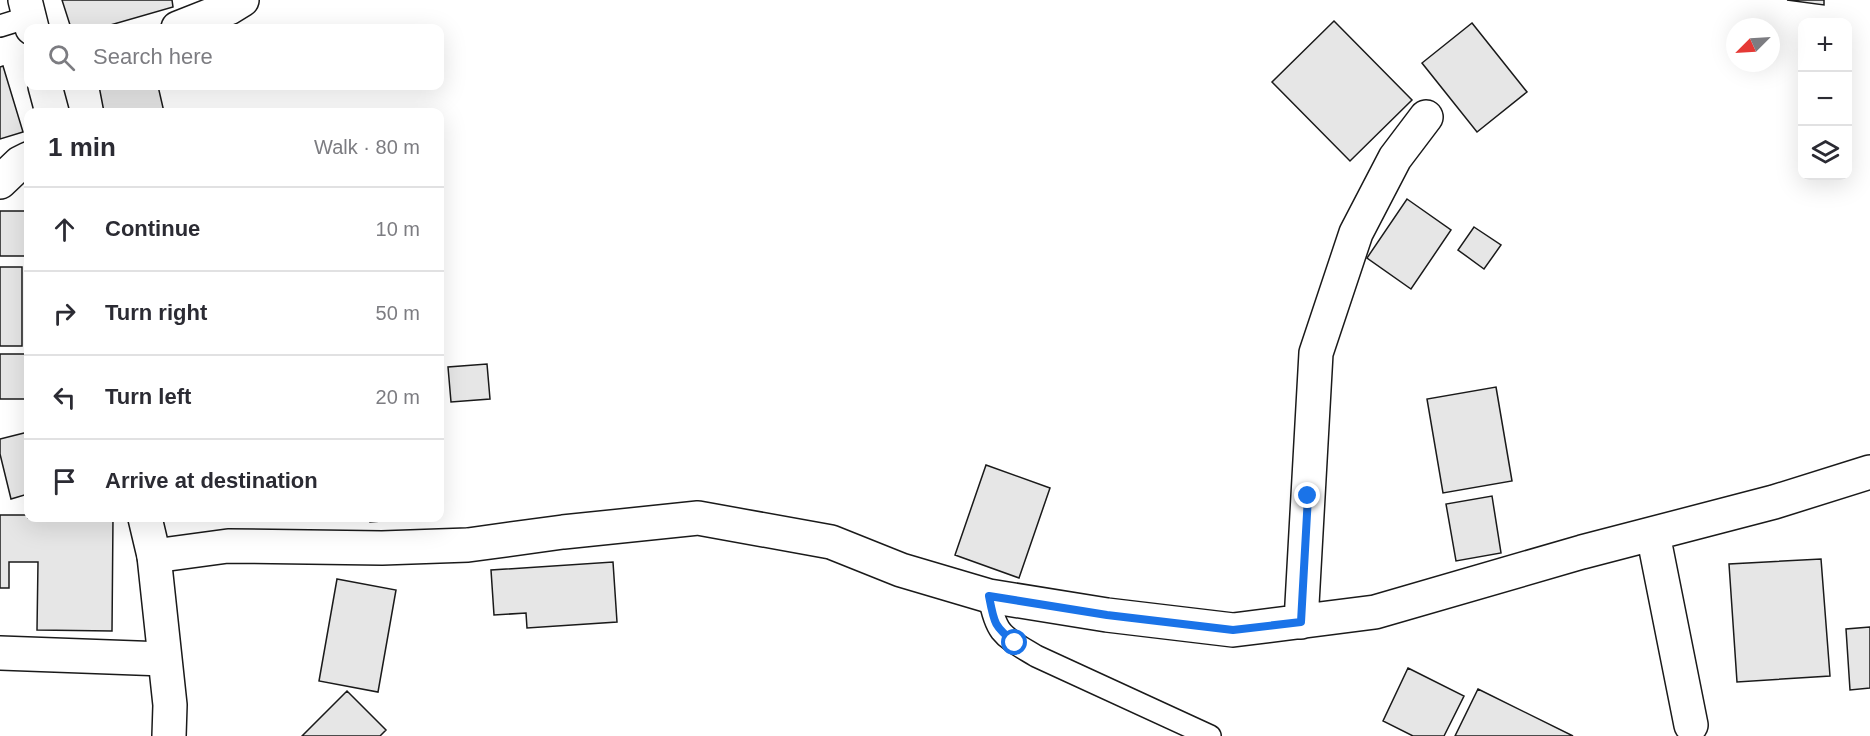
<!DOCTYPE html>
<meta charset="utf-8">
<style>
body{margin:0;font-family:Helvetica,sans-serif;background:#f7f7f7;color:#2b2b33}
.controls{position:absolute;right:18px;top:18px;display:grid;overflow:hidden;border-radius:12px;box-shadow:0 6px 24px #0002}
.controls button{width:54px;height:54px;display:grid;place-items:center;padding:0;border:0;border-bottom:2px solid #e1e1e2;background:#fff;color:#2b2b33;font:30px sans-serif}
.compass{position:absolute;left:1726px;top:18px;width:54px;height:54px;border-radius:50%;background:#fff;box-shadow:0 6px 24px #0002;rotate:246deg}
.stop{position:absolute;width:18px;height:18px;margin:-14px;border:4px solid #1a73e8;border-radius:50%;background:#fff}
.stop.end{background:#1a73e8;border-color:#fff;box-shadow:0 2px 6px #0008}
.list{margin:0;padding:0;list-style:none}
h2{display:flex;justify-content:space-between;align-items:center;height:78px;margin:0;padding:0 24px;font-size:26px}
h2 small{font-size:20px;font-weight:400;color:#7c7c81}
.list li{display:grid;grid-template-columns:39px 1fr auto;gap:18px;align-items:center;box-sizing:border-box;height:84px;padding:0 24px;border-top:2px solid #e1e1e2}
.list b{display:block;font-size:22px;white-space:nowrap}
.list em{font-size:20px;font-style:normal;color:#7c7c81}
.icon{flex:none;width:33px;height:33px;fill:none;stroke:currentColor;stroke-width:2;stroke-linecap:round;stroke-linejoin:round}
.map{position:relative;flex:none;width:1870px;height:736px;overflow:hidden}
.search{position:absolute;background:#fff;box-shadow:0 6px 24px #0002;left:24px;top:24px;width:420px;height:66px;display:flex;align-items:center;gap:15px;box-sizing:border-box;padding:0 21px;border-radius:12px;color:#7c7c81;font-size:22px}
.panel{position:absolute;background:#fff;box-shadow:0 6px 24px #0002;left:24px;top:108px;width:420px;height:414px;border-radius:12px}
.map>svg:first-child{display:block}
.building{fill:#e6e6e6;stroke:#1a1a1a;stroke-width:1.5}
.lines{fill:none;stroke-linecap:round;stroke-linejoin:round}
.service-casing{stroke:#1a1a1a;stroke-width:24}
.minor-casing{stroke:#1a1a1a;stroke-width:36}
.trunk-casing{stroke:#1a1a1a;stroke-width:36}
.service{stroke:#fff;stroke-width:21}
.minor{stroke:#fff;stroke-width:33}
.trunk{stroke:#fff;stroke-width:33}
.route{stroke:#1a73e8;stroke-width:8}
</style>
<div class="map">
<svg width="1870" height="736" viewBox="0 0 1870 736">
<rect width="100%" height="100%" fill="#fff"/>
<!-- building -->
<path class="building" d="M62,0h110l1,7 -73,21h-29z
M1787,0h37v5z
M1334,21l78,79 -62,61 -78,-79z
M1472,23l55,69 -50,40 -55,-69z
M3,66l20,66 -23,7v-72z
M99,86h59l6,26h-60z
M1407,199l44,31 -40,59 -44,-31z
M0,211h28v45h-28z
M1474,227l27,18 -17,24 -26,-19z
M0,267h22v79h-22z
M0,354h28v45h-28z
M487,364l3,35 -39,3 -3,-35z
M1496,387l16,94 -69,12 -16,-94z
M28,432v62l-17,5 -11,-45v-15z
M986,465l64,23 -31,90 -64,-23z
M1492,496l9,57 -45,8 -10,-57z
M0,515h28v3h85l-1,113 -75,-1 1,-68h-29v26h-9z
M370,518h51l-51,4z
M1821,559l9,117 -93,6 -8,-118z
M613,562l4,60 -90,6 -1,-15 -32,2 -3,-45z
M337,579l59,11 -18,102 -59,-11z
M1870,627v61l-20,2 -4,-61z
M1408,668l56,28 -20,40h-31l-30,-15z
M1478,689l95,47h-118z
M347,691l39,39 -6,6h-78z"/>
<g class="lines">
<!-- service casing -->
<g class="service-casing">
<path id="service" d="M0,26l29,-9
M989,596c7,39 14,40 47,60l174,80"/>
</g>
<!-- minor casing -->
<g class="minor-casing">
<path id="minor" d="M178,28l51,-20 13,-8
M0,182l20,-19 8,-4
M1653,534l38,191
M154,556l74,-10 154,2 86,-3 95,-13 135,-14 133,24 70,28 88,26 118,19 126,15 142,-18 207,-60 192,-50 96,-30
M1301,622l15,-269 40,-120 39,-75 31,-41
M0,653l164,6"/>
</g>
<!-- trunk casing -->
<g class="trunk-casing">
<path id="trunk" d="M25,0l7,28
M45,86l7,26
M145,518l9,38 16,149 -1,31"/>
</g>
<!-- service -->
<use href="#service" class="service"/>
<!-- minor -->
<use href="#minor" class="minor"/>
<!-- trunk -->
<use href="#trunk" class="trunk"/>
</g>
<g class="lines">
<!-- route -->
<path class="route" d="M1015,643c-21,-17 -21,-20 -26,-47l118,19 126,15 68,-8 7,-126"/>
</g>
</svg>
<div class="controls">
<button>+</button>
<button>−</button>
<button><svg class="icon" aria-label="layers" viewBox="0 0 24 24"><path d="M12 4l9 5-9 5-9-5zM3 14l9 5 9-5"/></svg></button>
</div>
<svg class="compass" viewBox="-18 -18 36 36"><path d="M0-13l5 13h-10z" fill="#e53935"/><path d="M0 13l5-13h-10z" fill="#7c7c81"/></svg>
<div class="stop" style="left:1015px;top:643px"></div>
<div class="stop end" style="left:1308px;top:496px"></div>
<div class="search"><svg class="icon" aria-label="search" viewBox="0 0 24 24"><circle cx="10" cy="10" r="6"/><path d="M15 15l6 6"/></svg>Search here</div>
<section class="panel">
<h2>1 min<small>Walk · 80 m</small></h2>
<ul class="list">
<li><svg class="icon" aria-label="ahead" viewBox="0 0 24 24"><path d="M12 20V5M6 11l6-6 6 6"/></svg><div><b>Continue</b></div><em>10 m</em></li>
<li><svg class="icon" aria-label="right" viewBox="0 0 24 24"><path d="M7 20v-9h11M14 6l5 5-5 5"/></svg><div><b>Turn right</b></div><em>50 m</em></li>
<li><svg class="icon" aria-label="left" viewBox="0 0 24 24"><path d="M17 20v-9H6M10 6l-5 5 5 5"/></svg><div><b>Turn left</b></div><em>20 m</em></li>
<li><svg class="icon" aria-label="arrive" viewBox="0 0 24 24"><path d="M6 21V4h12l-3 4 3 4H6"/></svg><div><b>Arrive at destination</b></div></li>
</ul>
</section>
</div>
